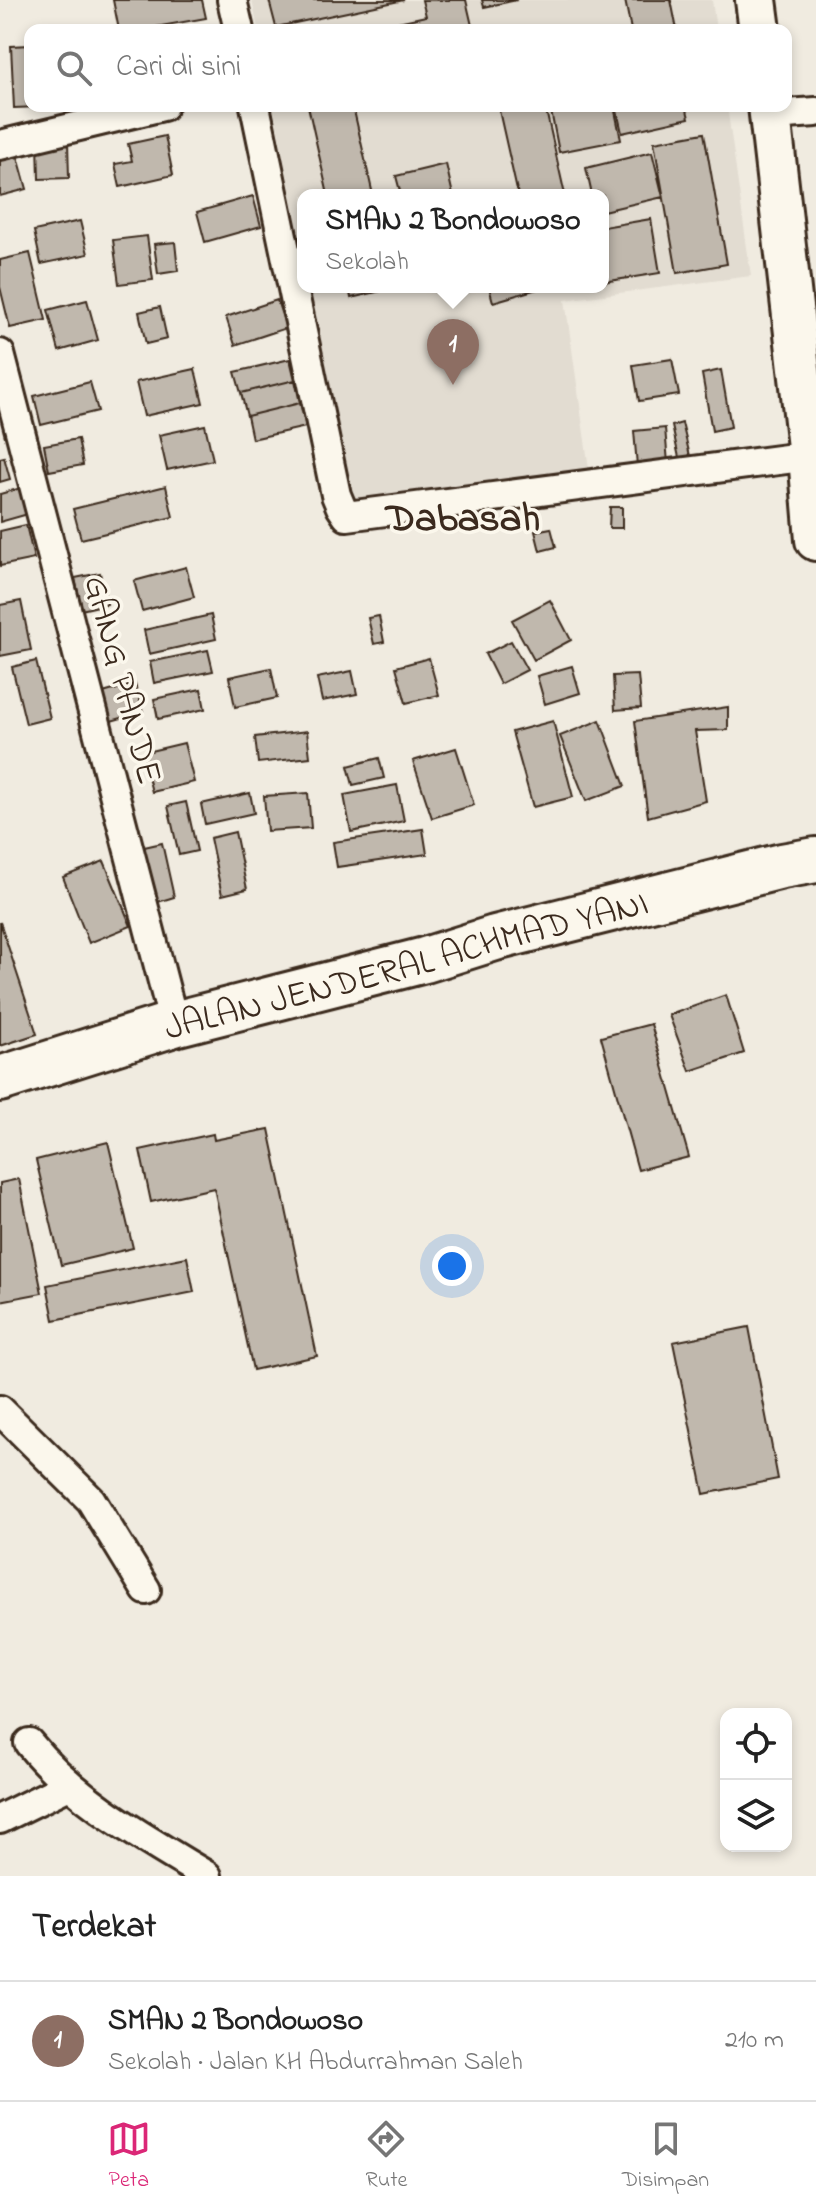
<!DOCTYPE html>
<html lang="id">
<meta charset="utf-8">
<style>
body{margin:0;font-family:"Indie Flower",sans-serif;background:#f6f6f6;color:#222}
.controls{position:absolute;right:24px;bottom:24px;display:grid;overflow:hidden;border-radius:16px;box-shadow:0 4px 12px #0003}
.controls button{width:72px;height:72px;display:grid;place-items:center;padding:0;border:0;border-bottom:2px solid #e0e0e0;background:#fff;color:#222;font:40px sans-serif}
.you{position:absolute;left:452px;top:1266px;width:28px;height:28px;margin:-20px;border:6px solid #fff;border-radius:50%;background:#1a73e8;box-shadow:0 0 0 12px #1a73e833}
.badge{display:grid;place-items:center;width:52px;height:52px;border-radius:50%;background:#db2777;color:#fff;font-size:26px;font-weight:700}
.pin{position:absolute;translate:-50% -66px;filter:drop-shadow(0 2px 4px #0008)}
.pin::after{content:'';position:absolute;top:42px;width:28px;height:24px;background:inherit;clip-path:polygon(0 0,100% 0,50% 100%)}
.popup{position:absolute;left:297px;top:189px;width:312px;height:104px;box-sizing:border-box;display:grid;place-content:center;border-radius:16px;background:#fff;filter:drop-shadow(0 2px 6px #0005);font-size:26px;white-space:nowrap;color:#767676}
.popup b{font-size:30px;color:#222}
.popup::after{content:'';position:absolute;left:50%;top:100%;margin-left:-16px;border:16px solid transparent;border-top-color:#fff}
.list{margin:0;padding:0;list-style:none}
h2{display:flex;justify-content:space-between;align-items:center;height:104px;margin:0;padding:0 32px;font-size:34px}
h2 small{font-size:26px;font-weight:400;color:#767676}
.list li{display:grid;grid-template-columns:52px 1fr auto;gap:24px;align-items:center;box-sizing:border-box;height:120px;padding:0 32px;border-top:2px solid #e0e0e0}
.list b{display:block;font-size:30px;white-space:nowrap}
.list p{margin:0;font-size:26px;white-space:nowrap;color:#767676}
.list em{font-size:26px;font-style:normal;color:#767676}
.icon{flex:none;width:44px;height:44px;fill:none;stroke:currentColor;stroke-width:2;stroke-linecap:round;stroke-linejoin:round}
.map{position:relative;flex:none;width:816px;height:1876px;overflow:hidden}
.search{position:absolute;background:#fff;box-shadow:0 4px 12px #0003;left:24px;right:24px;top:24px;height:88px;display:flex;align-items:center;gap:20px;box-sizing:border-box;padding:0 28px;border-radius:16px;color:#767676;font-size:30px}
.sheet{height:224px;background:#fff}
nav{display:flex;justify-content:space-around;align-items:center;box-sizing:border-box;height:112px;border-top:2px solid #e0e0e0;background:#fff;font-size:22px;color:#767676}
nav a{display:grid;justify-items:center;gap:4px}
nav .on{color:#db2777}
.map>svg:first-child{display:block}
.built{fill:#e2dcd1}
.building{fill:#c0b8ad;stroke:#3b2a1e;stroke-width:2}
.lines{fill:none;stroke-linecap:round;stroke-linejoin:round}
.street-casing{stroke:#3b2a1e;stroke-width:34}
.secondary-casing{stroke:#3b2a1e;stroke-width:46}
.primary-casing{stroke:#3b2a1e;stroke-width:50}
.street{stroke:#fbf7ec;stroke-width:28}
.secondary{stroke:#fbf7ec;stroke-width:40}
.primary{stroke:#fbf7ec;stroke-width:44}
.labels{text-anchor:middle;stroke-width:7;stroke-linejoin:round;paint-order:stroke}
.street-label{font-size:36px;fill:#3b2a1e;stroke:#fbf7ec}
.quarter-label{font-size:40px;font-weight:bold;fill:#3b2a1e;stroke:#fbf7ec}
</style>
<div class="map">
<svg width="816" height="1876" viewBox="0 0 816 1876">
<rect width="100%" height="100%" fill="#f0ebe0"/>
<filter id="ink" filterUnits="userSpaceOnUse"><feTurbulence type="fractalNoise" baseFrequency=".0125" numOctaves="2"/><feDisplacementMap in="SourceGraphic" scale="16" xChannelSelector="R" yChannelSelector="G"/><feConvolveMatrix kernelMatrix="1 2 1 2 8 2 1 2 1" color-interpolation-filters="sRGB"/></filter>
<g filter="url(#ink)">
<!-- built -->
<path class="built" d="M252,0h460l4,30h-458z
M273,106h454l24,170 -186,24 24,169 -235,35 -44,-217h293v-92h-300v58z"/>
<!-- building -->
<path class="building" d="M113,0h89l4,18 -67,12h-20z
M269,0h135l-128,27z
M422,0h44l7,30h-78l-2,-7 33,-7z
M482,0h35l-33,7z
M625,0h46l6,30h-46z
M30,45v61l10,1 -26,1 -3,-62z
M308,106h45l20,89h-45z
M498,106h47l20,89h-47z
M550,106h64l7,34 -62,12z
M616,106h70l3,12 -67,15z
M704,133l23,131 -50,9 -23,-131z
M165,136l8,39 -53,12 -5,-23 17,-3 -4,-17z
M68,141l1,37 -30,1 -1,-37z
M652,152l11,45 -60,14v-16h-11l-6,-27z
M17,153l10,36 -27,7v-38z
M446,164l7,31h-52l-5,-19z
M253,196l8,30 -56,16 -8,-30z
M651,219l9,54 -57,9v-55z
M80,221l8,33 -47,10 -7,-33z
M147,236l6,44 -34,4 -6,-44z
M175,242l3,29 -20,3 -4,-30z
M30,253l16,67 -36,8 -10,-41v-27z
M349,287h45v1l-43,10z
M489,287h55l-51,15z
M87,300l11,40 -39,11 -11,-41z
M277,300l9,28 -51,17 -9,-28z
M160,307l7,32 -21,5 -7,-32z
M290,359l5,21 -54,13 -6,-21z
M672,359l7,36 -40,6 -6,-36z
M195,369l8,34 -59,13 -8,-34z
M721,370l10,57 -19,4 -10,-57z
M295,380l5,23 -53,13 -6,-23z
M90,382l8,29 -57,14 -7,-29z
M300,403l6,24 -54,12 -5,-23z
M682,423l9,37 -11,2 -8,-36z
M205,425l8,35 -46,10 -8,-35z
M665,428l3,35 -31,3 -3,-35z
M78,439l5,26 -34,6 -5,-26z
M4,457l6,22 -10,3v-24z
M28,486l7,26 -35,10v-28z
M166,486l7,31 -92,22 -8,-30z
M610,507h12v21h-13z
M26,525l8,34 -34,7v-35z
M551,528l5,19 -16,4 -5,-20z
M186,567l8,30 -52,14 -8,-30z
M100,573l7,31 -26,6 -6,-32z
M550,600l21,40 -37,20 -22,-40z
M21,601l10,49 -31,6v-51z
M211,615l5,24 -67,15 -5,-24z
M379,616l5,26 -10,2 -6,-26z
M511,641l16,29 -27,14 -15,-30z
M208,650l5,21 -59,12 -4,-21z
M429,658l10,37 -33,8 -10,-36z
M36,661l14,57 -24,6 -14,-57z
M572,666l8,27 -35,11 -8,-28z
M271,668l6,30 -42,9 -6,-30z
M352,671l5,23 -35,7 -5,-23z
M638,675l3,33 -26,2 -2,-34z
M135,684l8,28 -32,9 -8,-28z
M201,689l4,20 -47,10 -4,-20z
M728,707v23l-33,1 11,70 -58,16 -13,-96z
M600,720l25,66 -39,15 -26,-65z
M553,721l20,76 -40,10 -21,-75z
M307,731l3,26 -52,6 -3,-26z
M184,743l10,39 -42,10 -10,-39z
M456,748l18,57 -42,13 -19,-57z
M379,758l5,20 -31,7 -5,-19z
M397,785l7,36 -53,11 -7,-37z
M250,793l4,20 -49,11 -4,-20z
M308,793l3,35 -44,3 -3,-35z
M186,802l11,49 -18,4 -11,-49z
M423,829l4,25 -90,13 -4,-25z
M235,832l12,57 -25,6 -12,-57z
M162,843l12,54 -29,9 -14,-56z
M104,861l27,65 -42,17 -26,-66z
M0,922l37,112 -37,12z
M726,995l18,58 -54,18 -21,-56z
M651,1024l38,133 -51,13 -37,-133z
M269,1129l48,227 -64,14 -39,-182 -63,14 -11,-52 73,-16 1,6z
M108,1142l25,106 -72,17 -25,-105z
M19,1179l23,114 -42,8v-118z
M187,1257l7,35 -140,28 -7,-35z
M749,1327l29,152 -74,15 -31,-152z"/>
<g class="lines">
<!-- street casing -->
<g class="street-casing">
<path id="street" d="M232,0l7,30
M255,106l81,389 5,12 6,9 462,-60
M771,115l45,-3
M0,145l163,-39
M0,354l174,670
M0,1410l91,90 55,90
M29,1743c47,58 115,95 178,133
M0,1819l69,-34"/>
</g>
<!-- secondary casing -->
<g class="secondary-casing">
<path id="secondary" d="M756,0l4,30
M769,106l40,350 7,84"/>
</g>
<!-- primary casing -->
<g class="primary-casing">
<g id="primary">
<path id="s1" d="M0,1079l174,-55 251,-64 70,-22 287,-72 34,-6"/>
</g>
</g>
<!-- street -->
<use href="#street" class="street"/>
<!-- secondary -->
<use href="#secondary" class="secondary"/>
<!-- primary -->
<use href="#primary" class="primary"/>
</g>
</g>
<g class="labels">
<!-- street labels -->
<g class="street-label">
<text transform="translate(125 679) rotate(75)" y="13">GANG PANDE</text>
<text dy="13" stroke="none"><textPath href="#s1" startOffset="422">JALAN JENDERAL ACHMAD YANI</textPath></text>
</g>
<!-- quarter labels -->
<g class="quarter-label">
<text x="463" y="530">Dabasah</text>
</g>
</g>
</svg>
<div class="controls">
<button><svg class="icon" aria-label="locate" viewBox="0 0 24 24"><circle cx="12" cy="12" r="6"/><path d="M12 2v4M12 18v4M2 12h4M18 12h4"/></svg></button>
<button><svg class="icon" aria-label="layers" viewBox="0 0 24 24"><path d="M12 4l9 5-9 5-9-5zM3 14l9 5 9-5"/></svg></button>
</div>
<div class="you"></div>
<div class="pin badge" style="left:453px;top:385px;background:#8d6e63">1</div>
<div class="popup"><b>SMAN 2 Bondowoso</b>Sekolah</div>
<div class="search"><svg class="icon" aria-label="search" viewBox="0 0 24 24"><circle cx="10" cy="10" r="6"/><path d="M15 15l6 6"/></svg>Cari di sini</div>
</div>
<section class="sheet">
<h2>Terdekat<small></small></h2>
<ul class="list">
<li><span class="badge" style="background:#8d6e63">1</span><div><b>SMAN 2 Bondowoso</b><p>Sekolah · Jalan KH Abdurrahman Saleh</p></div><em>210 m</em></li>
</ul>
</section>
<nav>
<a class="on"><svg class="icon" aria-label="map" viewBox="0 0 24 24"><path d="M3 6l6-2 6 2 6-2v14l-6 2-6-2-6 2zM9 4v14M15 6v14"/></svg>Peta</a>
<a><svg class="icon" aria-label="directions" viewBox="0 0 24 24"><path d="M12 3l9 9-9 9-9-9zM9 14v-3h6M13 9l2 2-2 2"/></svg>Rute</a>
<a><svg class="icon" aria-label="saved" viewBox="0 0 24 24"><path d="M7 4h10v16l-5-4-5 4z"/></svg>Disimpan</a>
</nav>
